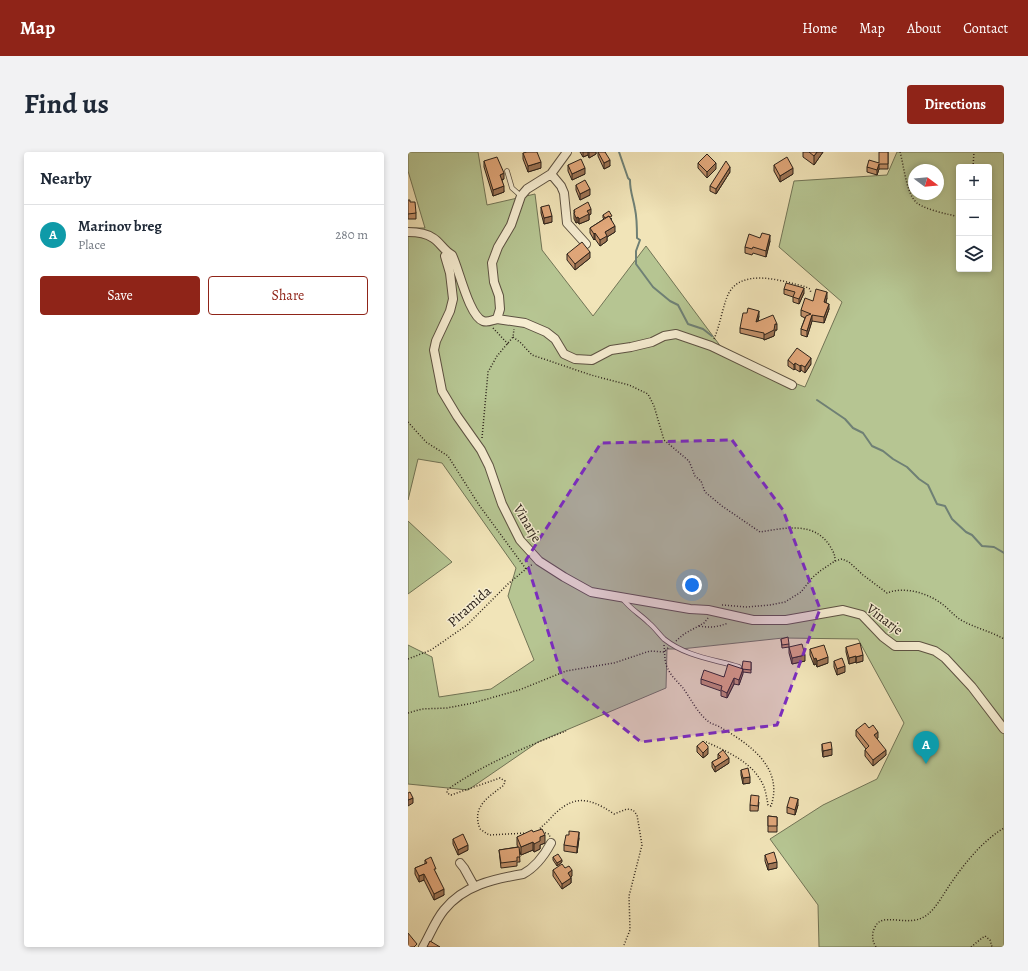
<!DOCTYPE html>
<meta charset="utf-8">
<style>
body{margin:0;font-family:Alegreya,serif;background:#f2f2f3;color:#1f2937}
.controls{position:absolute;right:12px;top:12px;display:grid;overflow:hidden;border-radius:4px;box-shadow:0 2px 6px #0003}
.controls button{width:36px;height:36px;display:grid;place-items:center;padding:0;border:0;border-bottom:1px solid #e0e1e3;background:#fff;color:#1f2937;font:20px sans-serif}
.compass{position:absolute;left:500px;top:12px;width:36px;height:36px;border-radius:50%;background:#fff;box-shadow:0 2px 6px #0003;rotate:106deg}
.you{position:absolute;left:284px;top:433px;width:14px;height:14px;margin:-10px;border:3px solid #fff;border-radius:50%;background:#1a73e8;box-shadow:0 0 0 6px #1a73e833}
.badge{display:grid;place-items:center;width:26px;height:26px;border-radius:50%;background:#8f2418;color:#fff;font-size:13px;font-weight:700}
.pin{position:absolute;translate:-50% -33px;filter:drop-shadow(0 1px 2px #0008)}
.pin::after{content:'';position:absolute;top:21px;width:14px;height:12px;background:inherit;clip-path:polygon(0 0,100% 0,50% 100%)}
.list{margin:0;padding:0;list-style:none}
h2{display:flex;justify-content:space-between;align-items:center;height:52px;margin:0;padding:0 16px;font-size:17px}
h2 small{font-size:13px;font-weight:400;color:#747a83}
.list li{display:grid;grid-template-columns:26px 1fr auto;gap:12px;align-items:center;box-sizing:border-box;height:60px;padding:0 16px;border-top:1px solid #e0e1e3}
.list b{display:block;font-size:15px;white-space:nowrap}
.list p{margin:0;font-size:13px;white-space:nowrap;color:#747a83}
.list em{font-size:13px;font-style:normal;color:#747a83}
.actions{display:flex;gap:8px;padding:12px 16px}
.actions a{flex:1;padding:9px 0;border:1px solid #8f2418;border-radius:4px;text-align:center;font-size:14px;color:#8f2418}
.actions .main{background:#8f2418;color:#fff}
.icon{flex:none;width:22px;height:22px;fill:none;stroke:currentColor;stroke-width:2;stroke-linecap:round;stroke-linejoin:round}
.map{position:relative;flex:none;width:596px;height:795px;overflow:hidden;border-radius:4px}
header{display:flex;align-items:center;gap:24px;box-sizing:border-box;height:56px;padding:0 20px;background:#8f2418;color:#fff}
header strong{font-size:19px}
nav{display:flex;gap:22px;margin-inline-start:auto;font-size:14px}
.intro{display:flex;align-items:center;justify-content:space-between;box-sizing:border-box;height:96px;padding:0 24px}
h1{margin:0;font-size:28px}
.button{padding:10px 18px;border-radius:4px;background:#8f2418;color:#fff;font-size:14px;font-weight:700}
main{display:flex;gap:24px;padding:0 24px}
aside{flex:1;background:#fff;border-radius:4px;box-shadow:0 2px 6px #0003}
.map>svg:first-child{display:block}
.green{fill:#b6c592;stroke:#717456;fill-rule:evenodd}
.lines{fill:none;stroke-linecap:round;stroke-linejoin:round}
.stream{stroke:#6f8075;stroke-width:2}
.lane-casing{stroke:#5d5242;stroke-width:5.5}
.street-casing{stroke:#5d5242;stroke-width:10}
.path{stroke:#2c221a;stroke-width:1.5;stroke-dasharray:1 2;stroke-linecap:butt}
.lane{stroke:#f6edd1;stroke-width:4}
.street{stroke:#f6edd1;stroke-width:8}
.wall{fill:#c29069;stroke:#2c221a}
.shaded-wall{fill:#9e7555;stroke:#2c221a}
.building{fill:#e1a77a;stroke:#2c221a}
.marked{fill:#7b2cbf;fill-opacity:0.2;stroke:#7b2cbf;stroke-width:3;stroke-dasharray:8 5;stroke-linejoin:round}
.labels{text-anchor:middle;stroke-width:3;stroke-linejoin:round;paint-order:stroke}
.street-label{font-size:14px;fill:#2c221a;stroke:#f6edd1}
</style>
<header>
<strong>Map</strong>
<nav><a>Home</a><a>Map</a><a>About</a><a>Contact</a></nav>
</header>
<div class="intro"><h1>Find us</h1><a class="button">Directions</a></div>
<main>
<aside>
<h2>Nearby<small></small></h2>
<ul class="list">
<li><span class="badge" style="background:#0f9aa8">A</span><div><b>Marinov breg</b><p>Place</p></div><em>280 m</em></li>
</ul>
<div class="actions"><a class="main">Save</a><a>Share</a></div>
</aside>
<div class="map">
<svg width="596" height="795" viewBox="0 0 596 795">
<rect width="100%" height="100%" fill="#f1e4b8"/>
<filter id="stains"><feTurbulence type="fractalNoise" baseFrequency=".005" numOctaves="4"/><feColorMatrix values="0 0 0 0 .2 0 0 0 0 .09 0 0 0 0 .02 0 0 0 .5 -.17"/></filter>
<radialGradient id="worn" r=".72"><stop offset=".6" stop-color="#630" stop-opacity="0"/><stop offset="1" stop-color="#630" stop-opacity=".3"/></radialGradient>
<!-- green -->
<path class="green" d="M0,0h70l9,53 48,-11 7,56 51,66 53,-70 84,113 75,28 37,-85 -63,-55 15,-66 93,-6 10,-23h107v795h-185l-1,-42 -48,-66 53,-34 54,-26 27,-56 -46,-84 -75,-1 -102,11h-14l-1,39 -128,54 -70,48 -60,-6v-139l24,12 7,40 52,-8 43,-29 -26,-64 8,-28 -74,-105 -24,-4 -10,41v-272h17l-17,-57zM551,15h30v102h-30zM506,18h24v24h-24z
M0,369l44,41 -44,32z"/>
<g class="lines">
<!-- stream -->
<path class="stream" d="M211,0l9,26 2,2c0,12 3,17 5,29 2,9 2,19 2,29l3,2 -4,11v13l17,23 17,14 8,4 10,19 15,5 9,7
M409,248l28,19 8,9 10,5 9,13 11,5 10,8 14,8 12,12 9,6 9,19 8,2 7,13 14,13 6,3 10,11 12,1 10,6"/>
<!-- lane casing -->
<g class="lane-casing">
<path id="lane" d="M99,19l5,17 9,8
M214,446c8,11 18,16 27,25 6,5 10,11 15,16 23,18 49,20 75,28"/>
</g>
<!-- street casing -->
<g class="street-casing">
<path id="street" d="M143,22l10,12 3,7 3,30 19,21
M0,80c8,0 18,1 25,6 7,4 11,13 19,17 7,14 17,61 31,66 5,2 9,-1 14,-2l3,-10 -1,-13 -5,-14 -2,-19 6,-16 13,-22 10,-29 6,-7 24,-15 16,-22
M40,101l-3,3 5,17 3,26 -3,12 -14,30 -2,9 8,41 15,25 24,34 8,16 13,38 18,36 19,21 25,16 27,15 99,17 18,1 45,10h33l57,-10 19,5 21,22 12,9h24l16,5 10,7 27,29 32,42
M89,167l28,4 21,9 9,7 9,15 11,5 17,1 19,-10 20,-3 21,-5 12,-6 12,-2 35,12 81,39
M52,711l4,5 10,18
M15,795c7,-12 12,-26 21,-37 20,-25 50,-31 79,-36 13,-7 21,-18 28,-31"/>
</g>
<!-- path -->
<path class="path" d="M492,0c4,13 6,42 17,51 9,7 31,11 42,14
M565,15l1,-15
M85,176l15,16
M105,185l8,6 11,12 59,20 38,10 19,9 6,12 10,34 25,21 6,15 6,5 4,11 17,14 38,26c25,-4 54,-11 70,14 3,6 5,7 5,15
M306,187c6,-14 8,-29 13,-42 12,-31 56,-16 79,-10l4,2 1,4
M0,270l18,20 22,14 31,49 47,64
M74,286l6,-66 9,-16 16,-19 1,-8
M314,453l25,2 23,-2 15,-3 16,-10 11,-14 8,-7 15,-10 7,-2 7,3 14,13 24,18c17,-7 41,0 55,11 7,5 12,12 19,16 14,8 29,11 43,19
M291,474c11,2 19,1 29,-3
M268,489l8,-7 20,-11 4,-5
M256,493c1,8 0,17 4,24 3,7 10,13 15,19 8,11 15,26 26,34 3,2 7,3 11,5 29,17 64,40 51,79l-3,-1c-1,-6 -2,-12 -4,-18 -10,-25 -38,-36 -60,-46
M0,507l23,-9 36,-25 42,-42 17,-14 7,-5
M0,561l14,-4 25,-1 26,-5 46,-13 47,-19 48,-8 36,-12 14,1 5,-5
M130,679c3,-4 6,-6 9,-9 23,-26 38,-28 67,-8l13,-5 6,1 4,5 5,30 -13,51 1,34 -6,15
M134,680l7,2 1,3
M119,681l-38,2 -9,-6c-9,-23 9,-32 24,-44l1,-4 -5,-3 -49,17 -4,-2v-3c36,-26 79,-43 119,-59
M468,795c-3,-5 -4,-9 -3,-15 1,-3 3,-8 6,-10 10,-7 32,5 48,-7 9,-7 16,-20 22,-29 15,-22 32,-44 55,-58
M563,795l11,-9 3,-2 5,4 2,7"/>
<!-- lane -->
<use href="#lane" class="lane"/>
<!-- street -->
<use href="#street" class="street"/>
</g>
<!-- wall -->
<path class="wall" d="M172,0h16v2l-7,4 -1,-3 -5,2z
M190,0h7l5,14 -6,3 -6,-13z
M395,0h20l-9,13 -11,-8z
M480,0v17h-9l-2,6 -10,-3v-5l12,-4z
M115,1l18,15 -13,4 -5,-13z
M76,9l20,18 -2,1 2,12 -11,4 -9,-29z
M290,11l18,6 -9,9 -9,-10z
M160,13l17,9 -13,6 -4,-9z
M366,13l19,9 -13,8 -6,-11z
M322,20l-14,22 -6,-3v-5z
M168,33l14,10 -10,5 -4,-10z
M0,48l2,2 6,11v6h-8z
M133,55l11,15 -8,2 -3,-11z
M166,58l17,4 -2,1v5l-10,4 -1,-2 -2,1 -2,-4z
M195,63l9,4h-1l4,13 -8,5v4l-7,5 -5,-7 -1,1 -4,-7v-5l14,-9 -1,-1z
M362,89l-4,16 -13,-4 -1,2 -7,-2v-6z
M159,102l23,4 -15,12 -8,-10z
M376,137l20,4 -5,11 -6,-2v-5l-9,-3z
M419,146l-1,4 3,7 -5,14 -12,-2 -5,16 -6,-2v-6l4,-11 -4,-2v-6l12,-9z
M351,164l-1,6 19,8h-2l-1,6 -10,4v-1l-24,-6v-5z
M380,208l23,4 -6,9 -4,-3 -1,2 -5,-3 -1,1 -6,-4z
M373,487l8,5v3l-7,1z
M381,495l16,14 -13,3 -3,-11z
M438,495l17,14 -7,2v-1l-7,2 -3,-12z
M402,497l18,14 -11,4 -1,-3 -2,1 -4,-10z
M426,509l11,11 -8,3 -3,-8z
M343,510v11l-8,-1 -4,13 -5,-1 -7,14 -6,-2v-5l-20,-7v-5l23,-2 18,-9z
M461,576l9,10 -1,1 9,16 -13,11 -8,-10v-6l1,-1 -10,-13v-6z
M414,592l10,11 -9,2 -1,-7z
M289,594l11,8 -5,4 -6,-6z
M310,602l11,9 -14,9 -3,-5v-5l6,-3z
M333,618l9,13 -7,1 -2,-9z
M351,650l-1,9h-8v-6z
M390,653l-3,10 -8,-2v-6z
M360,664l9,1v15h-9z
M125,680l12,11 -5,2v4l-6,3 -1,-2 -12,5 -2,-6 1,13h-3v4l-16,2 -2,-18 19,-3 -1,-2v-8z
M161,683l10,3 -2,15 -13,-2v-6z
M45,687l15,11 -10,5 -5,-11z
M357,703l12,13 -9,2 -3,-9z
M145,705l9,5 -5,4 -4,-6z
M17,708l11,13 8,22 -10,5 -10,-20 -5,2 -4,-8v-6l10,-4z
M157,716l7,8 -1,1v6l-9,6 -9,-13v-6z"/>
<!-- shaded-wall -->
<path class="shaded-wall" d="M175,0h5v3l-5,2z
M181,0h7v2l-7,4z
M409,0h6l-9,13v-9z
M202,8v6l-6,3v-6z
M133,10v6l-13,4v-6z
M308,11v6l-9,9v-6z
M471,12v5l-2,6v-5z
M322,15v5l-14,22v-5z
M177,16v6l-13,6v-6z
M385,16v6l-13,8v-6z
M96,21v6l-4,1v-5z
M96,34v6l-11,4v-6z
M182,37v6l-10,5v-6z
M183,57v5l-2,1v5l-10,4v-5l8,-8z
M144,64v6l-8,2v-6z
M170,65v5l-2,1v-5z
M207,74v6l-8,5v4l-7,5v-6l5,-8z
M187,81v6l-1,1v-6z
M362,83v6l-4,16v-6z
M182,100v6l-15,12v-6z
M396,136v5l-5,11v-5z
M419,140v6l-3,10v-6z
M421,152v5l-5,14v-6z
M351,159v5l-3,12v-6z
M404,163v6l-5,16v-6z
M367,172h2v6h-2l-1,6 -10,4v-5z
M403,206v6l-6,9v-6z
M387,211v6l-1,1v-5z
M393,213v5l-1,2v-6z
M397,503v6l-13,3v-6z
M455,503v6l-7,2v-6z
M448,504v6l-7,2v-6z
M420,505v6l-11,4v-6z
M408,506v6l-2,1v-6z
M437,514v6l-8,3v-6z
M335,517v5l-4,11v-5z
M326,526v6l-7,14v-5z
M470,580v6l-4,3v-6z
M300,596v6l-5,4v-5z
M424,597v6l-9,2v-6z
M478,598v5l-13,11v-6z
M321,606v5l-14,9v-5z
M342,625v6l-7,1v-6z
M5,646v5l-5,3v-6z
M390,647v6l-3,10v-5z
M171,680v6l-2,15v-6z
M137,683v8l-5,2v4l-6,3v-8l6,-7z
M125,690v8l-12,5v-8z
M60,693v5l-10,5v-5z
M154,708v2l-5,4v-3z
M369,710v6l-9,2v-6z
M164,718v6l-4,3v-6z
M16,722v6l-5,2v-6z
M163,726v5l-9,6v-5z
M36,737v6l-10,5v-6z"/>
<!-- building -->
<path class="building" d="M119,0h10l4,10 -13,4 -5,-13z
M190,0h7l5,8 -6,3z
M401,0h8l-3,4z
M471,0h9v12h-9l-2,6 -10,-3 2,-7 10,3z
M299,2l9,9 -9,9 -9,-9z
M89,5l7,16 -4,2 4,11 -11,4 -9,-29z
M379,5l6,11 -13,8 -6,-11z
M173,7l4,9 -13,6 -4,-9z
M318,9l4,6 -14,22 -6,-3z
M177,28l5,9 -10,5 -4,-9z
M0,48h2v2h5l1,11 -8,1z
M180,50l3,7 -4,2 2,3 -10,5 -1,-2 -2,1 -2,-5 1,-1 -1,-2z
M141,53l3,11 -8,2 -3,-11z
M201,59l3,5 -2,1 -1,-1 -4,2 -2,-3z
M201,64l6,10 -10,6 2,4 -7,4 -5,-7 -1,1 -4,-6z
M354,81l8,2 -4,16 -13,-4 -1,2 -7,-2 4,-13 11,4z
M174,90l8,10 -15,12 -8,-10z
M378,131l18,5 -5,11 -6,-2 2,-5 -11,-3z
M408,137l11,3 -3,10 5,2 -5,13 -12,-2 -5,16 -6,-2 5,-13 5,-2 -10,-4 4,-12 8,3z
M340,156l11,3 -3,11 17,-7 4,9h-2l-1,6 -10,5v-2l-24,-5 3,-15h4z
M389,196l14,10 -6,9 -4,-2 -1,1 -5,-3 -1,2 -6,-5z
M380,485l1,7 -7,1 -1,-6z
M452,491l3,12 -7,2v-1l-7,2 -3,-11z
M394,492l3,11 -13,3 -3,-11z
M416,493l4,12 -11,4 -1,-3 -2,1 -4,-10z
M434,506l3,8 -8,3 -3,-8z
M335,509l8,1v8l-9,-1h1l-1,-1z
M320,512l15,5 -4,11 -5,-2 -7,15 -6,-3 1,-4 -21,-7 3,-9 20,7z
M457,571l4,5 4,-3 5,7 -4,3 12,15 -13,10 -8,-10 4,-4 -13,-16z
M295,589l5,5v2l-5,5 -6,-7z
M423,590l1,7 -9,2 -1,-7z
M315,598l6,8 -14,9 -3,-5 9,-5 -3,-3z
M340,616l2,9 -7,1 -2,-8z
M2,640l3,6 -5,2v-7z
M343,643l8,1 -1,10 -8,-1z
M382,645l8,2 -3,11 -8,-3z
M360,664l9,1v9h-9z
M134,677l3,6 -5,2v4l-6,3 -1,-2 -12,5 -4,-10 15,-7 1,2z
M161,679l10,1 -2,15 -13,-2 2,-10h3z
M55,682l5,11 -10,5 -5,-11z
M111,695l1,10h-3v4l-16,2 -2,-13z
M366,700l3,10 -9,2 -3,-9z
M150,702l4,6 -5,3 -4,-6z
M23,705l5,12h-2l10,20 -10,5 -10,-20 -5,2 -4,-8 12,-5 -2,-3z
M154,712l3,4 4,-2 3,4 -4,3 3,5 -9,6 -9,-14z
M0,781l9,11 -3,3h-5l-1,-1z
M22,789l10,6h-13z"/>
<!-- marked area -->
<path class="marked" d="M324,288l51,70 37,99 -43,116 -136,17 -78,-62 -37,-120 75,-117z"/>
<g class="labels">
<!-- street labels -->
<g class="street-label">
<text transform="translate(120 371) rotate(59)" y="5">Vinarje</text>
<text transform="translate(61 454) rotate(-42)" y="5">Piramida</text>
<text transform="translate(477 467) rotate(37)" y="5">Vinarje</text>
</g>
</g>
<rect width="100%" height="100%" filter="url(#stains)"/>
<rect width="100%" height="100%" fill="url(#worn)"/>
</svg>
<div class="controls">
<button>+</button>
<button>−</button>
<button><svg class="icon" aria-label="layers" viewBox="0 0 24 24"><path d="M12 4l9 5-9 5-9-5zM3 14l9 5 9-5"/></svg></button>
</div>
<svg class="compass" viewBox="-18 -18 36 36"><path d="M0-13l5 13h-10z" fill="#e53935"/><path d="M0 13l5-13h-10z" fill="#747a83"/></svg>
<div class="you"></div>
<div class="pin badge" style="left:518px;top:612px;background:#0f9aa8">A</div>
</div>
</main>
